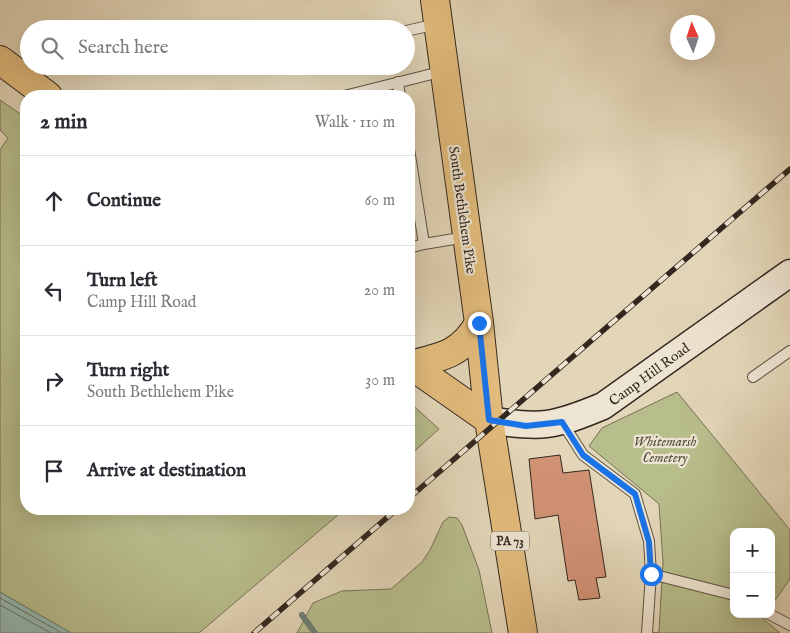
<!DOCTYPE html>
<meta charset="utf-8">
<style>
body{margin:0;font-family:"IM FELL English",serif;background:#f2f2f3;color:#2b2b33}
.controls{position:absolute;right:15px;bottom:15px;display:grid;overflow:hidden;border-radius:10px;box-shadow:0 5px 20px #0002}
.controls button{width:45px;height:45px;display:grid;place-items:center;padding:0;border:0;border-bottom:1px solid #e1e1e2;background:#fff;color:#2b2b33;font:25px sans-serif}
.compass{position:absolute;left:670px;top:15px;width:45px;height:45px;border-radius:50%;background:#fff;box-shadow:0 5px 20px #0002;rotate:357deg}
.stop{position:absolute;width:15px;height:15px;margin:-11px;border:4px solid #1a73e8;border-radius:50%;background:#fff}
.stop.end{background:#1a73e8;border-color:#fff;box-shadow:0 1px 5px #0008}
.list{margin:0;padding:0;list-style:none}
h2{display:flex;justify-content:space-between;align-items:center;height:65px;margin:0;padding:0 20px;font-size:21px}
h2 small{font-size:16px;font-weight:400;color:#7c7c81}
.list li{display:grid;grid-template-columns:32px 1fr auto;gap:15px;align-items:center;box-sizing:border-box;height:90px;padding:0 20px;border-top:1px solid #e1e1e2}
.list b{display:block;font-size:19px;white-space:nowrap}
.list p{margin:0;font-size:16px;white-space:nowrap;color:#7c7c81}
.list em{font-size:16px;font-style:normal;color:#7c7c81}
.icon{flex:none;width:28px;height:28px;fill:none;stroke:currentColor;stroke-width:2;stroke-linecap:round;stroke-linejoin:round}
.map{position:relative;flex:none;width:790px;height:633px;overflow:hidden}
.search{position:absolute;background:#fff;box-shadow:0 5px 20px #0002;left:20px;top:20px;width:395px;height:55px;display:flex;align-items:center;gap:12px;box-sizing:border-box;padding:0 18px;border-radius:28px;color:#7c7c81;font-size:19px}
.panel{position:absolute;background:#fff;box-shadow:0 5px 20px #0002;left:20px;top:90px;width:395px;height:425px;border-radius:20px}
.map>svg:first-child{display:block}
.green{fill:#b8bd8c;stroke:#757256}
.water{fill:#95b9b0;stroke:#6d7f76}
.lines{fill:none;stroke-linecap:round;stroke-linejoin:round}
.shore{stroke:#647068;stroke-width:1}
.stream{stroke:#6d7f76;stroke-width:6}
.building{fill:#d29275;stroke:#322820}
.lane-casing{stroke:#5e5446;stroke-width:12}
.secondary-casing{stroke:#322820;stroke-width:29}
.primary-casing{stroke:#322820;stroke-width:30}
.lane{stroke:#ede4d1;stroke-width:10}
.secondary{stroke:#ede4d1;stroke-width:26}
.primary{stroke:#e2bb7c;stroke-width:28}
.rail-casing{stroke:#322820;stroke-width:5.5}
.rail{stroke:#ede4d1;stroke-width:4;stroke-dasharray:11;stroke-linecap:butt}
.route{stroke:#1a73e8;stroke-width:6}
.labels{text-anchor:middle;stroke-width:4.5;stroke-linejoin:round;paint-order:stroke}
.shield{fill:#ede4d1;stroke:#6a6055;stroke-width:1}
.shield-label{font-size:12px;font-weight:bold;fill:#322820}
.street-label{font-size:14px;fill:#322820;stroke:#ede4d1}
.park-label{font-size:14px;font-style:italic;fill:#544d3b;stroke:#ede4d1}
</style>
<div class="map">
<svg width="790" height="633" viewBox="0 0 790 633">
<rect width="100%" height="100%" fill="#e3d6b8"/>
<filter id="stains"><feTurbulence type="fractalNoise" baseFrequency=".004" numOctaves="4"/><feColorMatrix values="0 0 0 0 .2 0 0 0 0 .09 0 0 0 0 .02 0 0 0 .5 -.17"/></filter>
<radialGradient id="worn" r=".72"><stop offset=".6" stop-color="#630" stop-opacity="0"/><stop offset="1" stop-color="#630" stop-opacity=".3"/></radialGradient>
<!-- green -->
<path class="green" d="M0,100l26,18v391h319l-146,124h-128l-71,-41v-442l8,-12 -8,-8z
M677,392l113,138v49l-19,27v-74h-37v82h32l-3,5 17,14h-127l6,-1 4,-70 -4,-58 -70,-58 13,-18z
M409,402l30,27 -30,27z
M449,517l8,1 5,7 17,45 13,63h-195l16,-30 29,-12 49,-2 31,-27 8,-12 13,-28z"/>
<!-- water -->
<path class="water" d="M0,592l71,41h-71z"/>
<g class="lines">
<!-- shore -->
<path class="shore" d="M0,598l62,35
M0,605l51,28"/>
<!-- stream -->
<path class="stream" d="M302,615l13,18"/>
</g>
<!-- building -->
<path class="building" d="M560,455l3,18 26,-3 17,107 -10,1 4,20 -21,2 -4,-20 -7,1 -10,-66 -23,4 -6,-60z"/>
<g class="lines">
<!-- lane casing -->
<g class="lane-casing">
<path id="lane" d="M406,31l31,-7
M398,82l2,14
M344,96l100,-25
M409,149l15,95 -15,4
M424,244l42,-7
M753,377l37,-26
M562,422l21,33 52,39 14,47 2,33 -4,59
M651,574l83,21
M769,614l21,11"/>
</g>
<!-- secondary casing -->
<g class="secondary-casing">
<path id="secondary" d="M489,420c52,9 66,6 114,-14l187,-133"/>
</g>
<!-- primary casing -->
<g class="primary-casing">
<path id="primary" d="M435,0l44,323 10,97 34,213
M0,60l48,36
M409,364l80,56
M410,365c32,-8 52,-11 69,-42"/>
</g>
<!-- lane -->
<use href="#lane" class="lane"/>
<!-- secondary -->
<use href="#secondary" class="secondary"/>
<!-- primary -->
<use href="#primary" class="primary"/>
<!-- rail casing -->
<g class="rail-casing">
<path id="rail" d="M409,498l381,-329
M254,633l143,-124"/>
</g>
<!-- rail -->
<use href="#rail" class="rail"/>
</g>
<g class="lines">
<!-- route -->
<path class="route" d="M479,323l10,97 37,6 36,-4 21,33 52,39 14,48 2,32"/>
</g>
<g class="labels">
<!-- shield labels -->
<rect class="shield" x="491" y="531.5" width="38" height="19" rx="4"/>
<g class="shield-label">
<text x="510" y="545">PA 73</text>
</g>
<!-- street labels -->
<g class="street-label">
<text transform="translate(463 210) rotate(82)" y="5">South Bethlehem Pike</text>
<text transform="translate(649 374) rotate(-36)" y="5">Camp Hill Road</text>
</g>
<!-- park labels -->
<g class="park-label">
<text x="665" y="446">Whitemarsh<tspan x="665" dy="16">Cemetery</tspan></text>
</g>
</g>
<rect width="100%" height="100%" filter="url(#stains)"/>
<rect width="100%" height="100%" fill="url(#worn)"/>
</svg>
<div class="controls">
<button>+</button>
<button>−</button>
</div>
<svg class="compass" viewBox="-18 -18 36 36"><path d="M0-13l5 13h-10z" fill="#e53935"/><path d="M0 13l5-13h-10z" fill="#7c7c81"/></svg>
<div class="stop" style="left:651px;top:574px"></div>
<div class="stop end" style="left:479px;top:323px"></div>
<div class="search"><svg class="icon" aria-label="search" viewBox="0 0 24 24"><circle cx="10" cy="10" r="6"/><path d="M15 15l6 6"/></svg>Search here</div>
<section class="panel">
<h2>2 min<small>Walk · 110 m</small></h2>
<ul class="list">
<li><svg class="icon" aria-label="ahead" viewBox="0 0 24 24"><path d="M12 20V5M6 11l6-6 6 6"/></svg><div><b>Continue</b></div><em>60 m</em></li>
<li><svg class="icon" aria-label="left" viewBox="0 0 24 24"><path d="M17 20v-9H6M10 6l-5 5 5 5"/></svg><div><b>Turn left</b><p>Camp Hill Road</p></div><em>20 m</em></li>
<li><svg class="icon" aria-label="right" viewBox="0 0 24 24"><path d="M7 20v-9h11M14 6l5 5-5 5"/></svg><div><b>Turn right</b><p>South Bethlehem Pike</p></div><em>30 m</em></li>
<li><svg class="icon" aria-label="arrive" viewBox="0 0 24 24"><path d="M6 21V4h12l-3 4 3 4H6"/></svg><div><b>Arrive at destination</b></div></li>
</ul>
</section>
</div>
